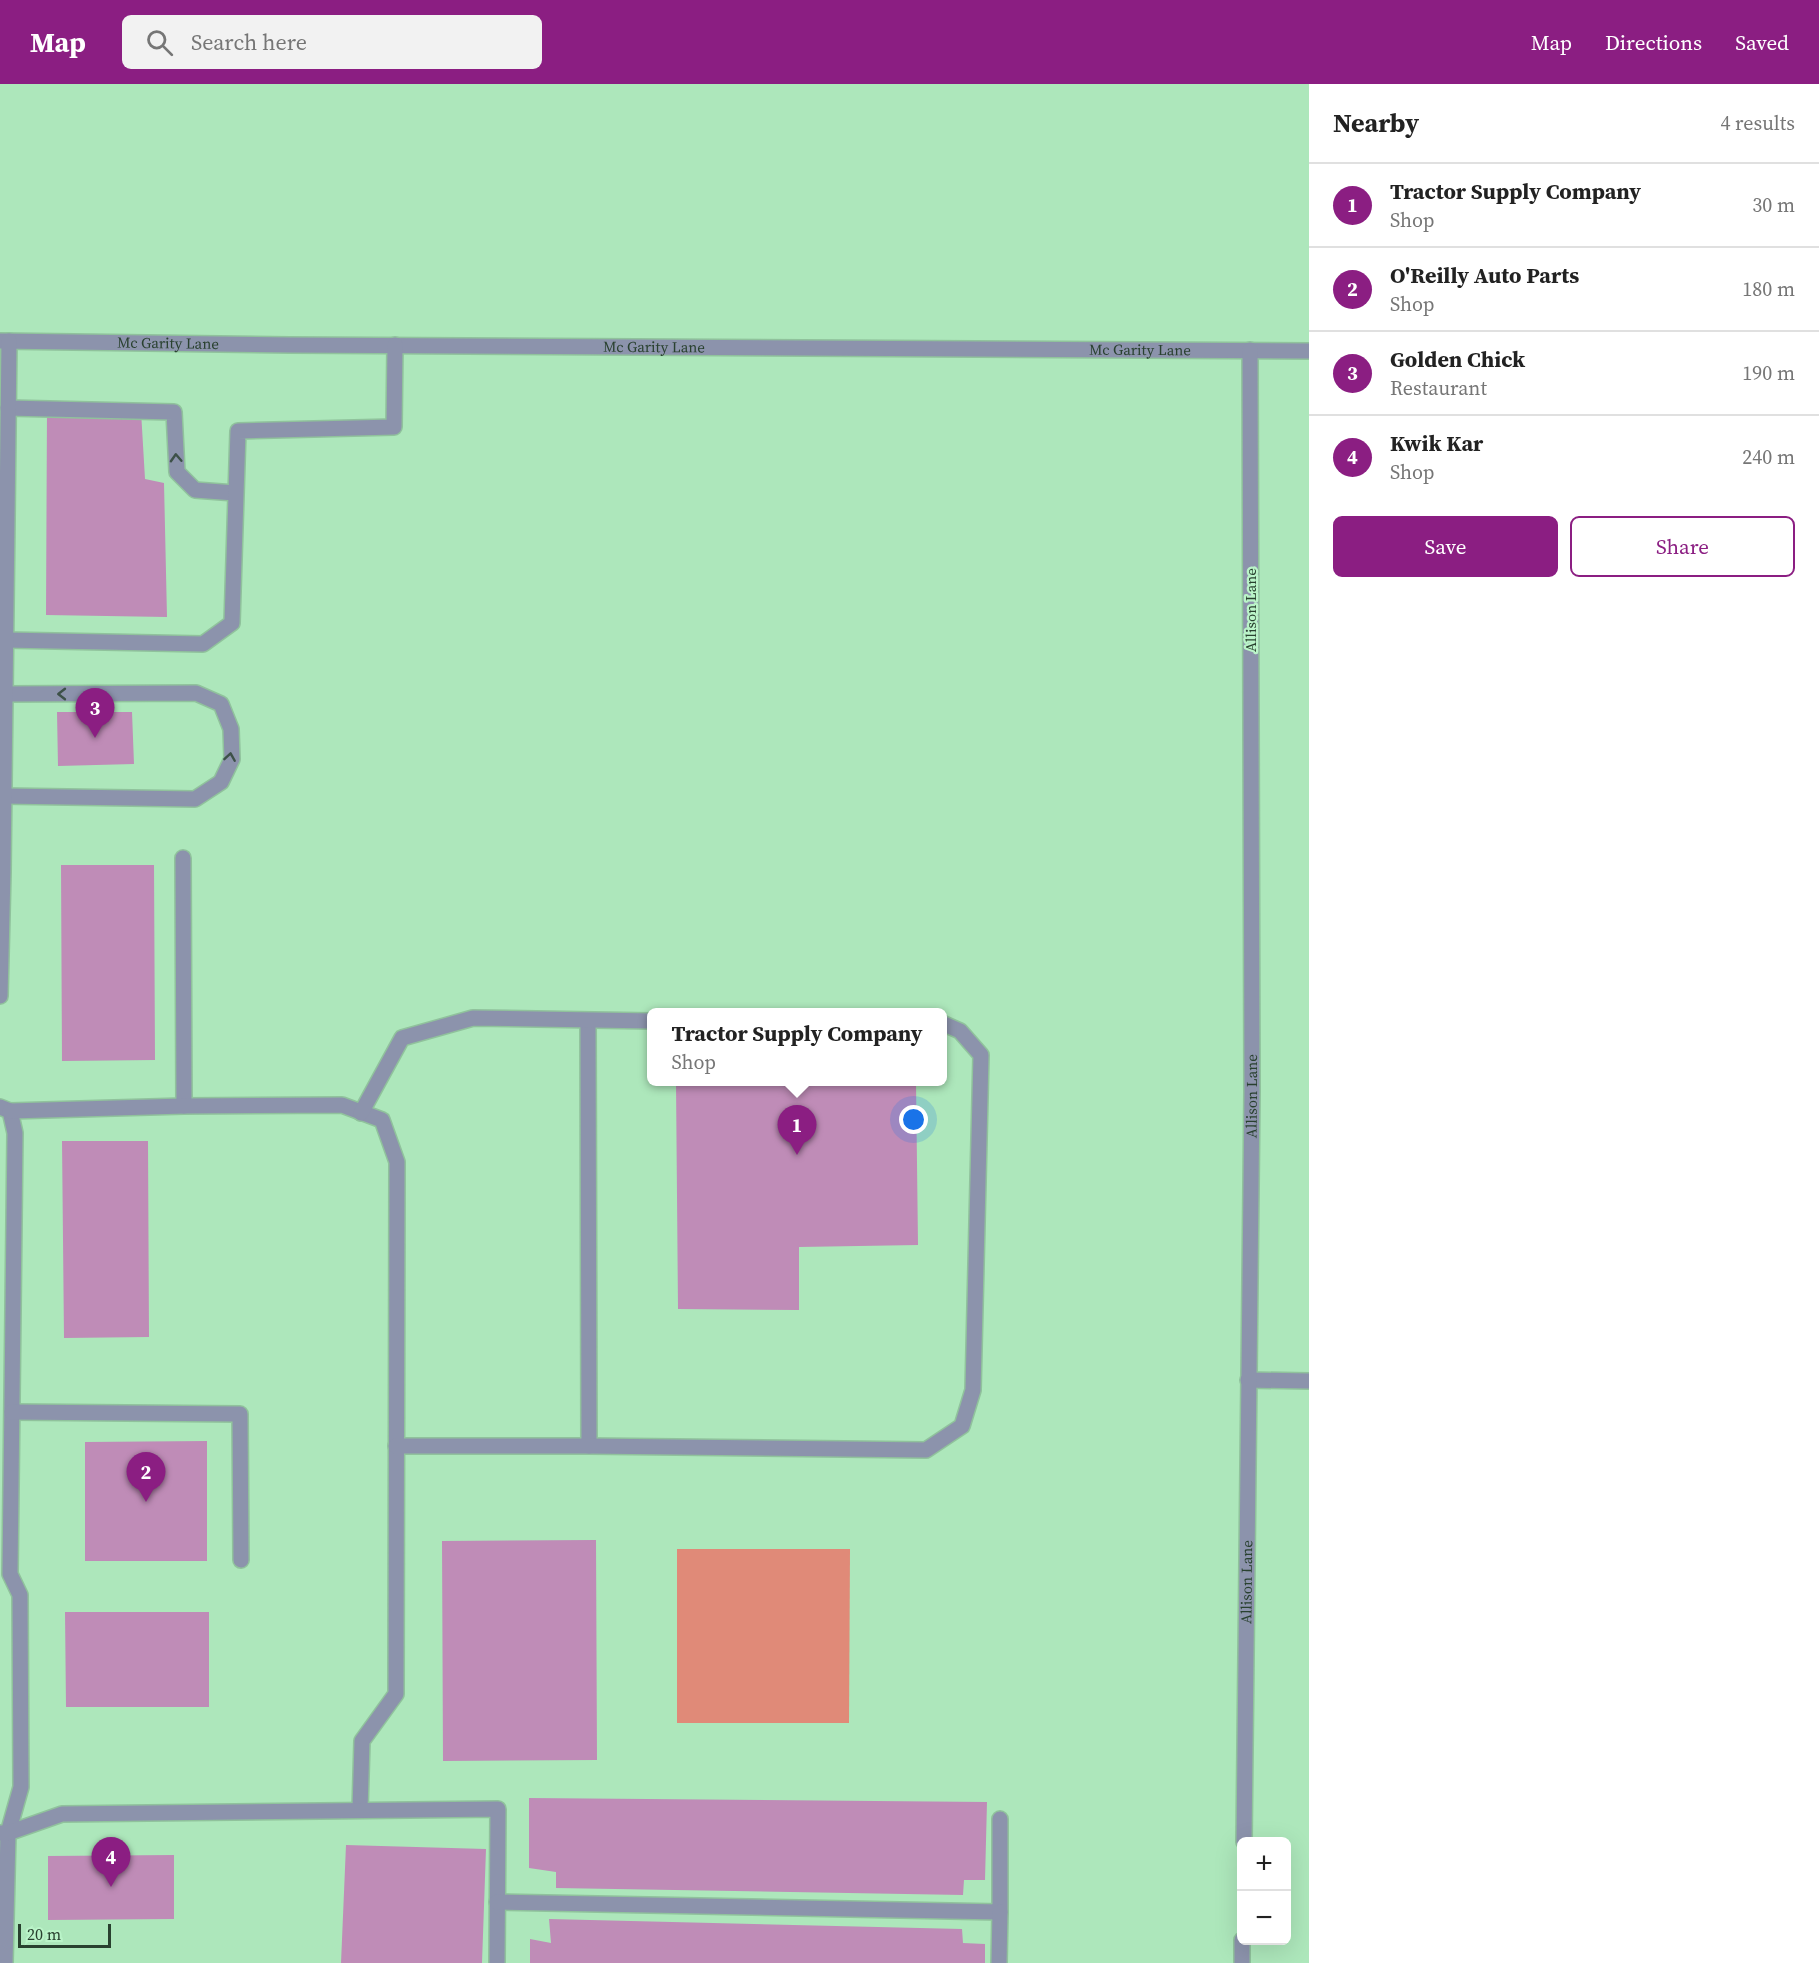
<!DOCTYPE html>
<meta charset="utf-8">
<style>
body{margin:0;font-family:"Source Serif 4",serif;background:#f2f2f2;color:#222}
.controls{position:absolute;right:18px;bottom:18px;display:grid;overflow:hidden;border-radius:9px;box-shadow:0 6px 24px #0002}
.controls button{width:54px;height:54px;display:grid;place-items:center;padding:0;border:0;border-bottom:2px solid #e0e0e0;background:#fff;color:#222;font:30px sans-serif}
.scale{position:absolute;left:18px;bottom:15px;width:93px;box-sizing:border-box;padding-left:6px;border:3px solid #29412f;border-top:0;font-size:16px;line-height:21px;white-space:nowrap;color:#29412f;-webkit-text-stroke:4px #baf4c8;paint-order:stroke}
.you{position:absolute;left:914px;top:1036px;width:21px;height:21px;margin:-15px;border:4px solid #fff;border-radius:50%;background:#1a73e8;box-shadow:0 0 0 9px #1a73e833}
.badge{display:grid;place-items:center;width:39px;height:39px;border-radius:50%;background:#8b1e82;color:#fff;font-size:20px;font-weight:700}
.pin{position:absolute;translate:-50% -50px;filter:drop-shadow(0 2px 3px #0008)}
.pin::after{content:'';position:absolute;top:32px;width:21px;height:18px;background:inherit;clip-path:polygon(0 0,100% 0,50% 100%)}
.popup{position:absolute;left:647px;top:924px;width:300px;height:78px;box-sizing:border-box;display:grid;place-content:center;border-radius:9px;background:#fff;filter:drop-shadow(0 2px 4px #0005);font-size:20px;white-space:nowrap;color:#767676}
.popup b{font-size:22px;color:#222}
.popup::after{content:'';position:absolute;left:50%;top:100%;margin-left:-12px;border:12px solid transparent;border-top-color:#fff}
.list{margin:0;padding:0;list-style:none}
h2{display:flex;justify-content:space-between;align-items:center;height:78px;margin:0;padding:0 24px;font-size:26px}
h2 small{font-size:20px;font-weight:400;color:#767676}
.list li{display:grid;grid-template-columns:39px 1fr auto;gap:18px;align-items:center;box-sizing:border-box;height:84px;padding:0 24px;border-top:2px solid #e0e0e0}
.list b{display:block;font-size:22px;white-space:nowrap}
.list p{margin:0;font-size:20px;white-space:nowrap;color:#767676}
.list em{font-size:20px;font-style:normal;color:#767676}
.actions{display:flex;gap:12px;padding:18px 24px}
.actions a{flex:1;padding:14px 0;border:2px solid #8b1e82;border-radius:9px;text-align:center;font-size:21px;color:#8b1e82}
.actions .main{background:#8b1e82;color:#fff}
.icon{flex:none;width:33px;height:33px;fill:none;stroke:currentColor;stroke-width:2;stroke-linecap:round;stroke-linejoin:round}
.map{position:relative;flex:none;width:1309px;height:1879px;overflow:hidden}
header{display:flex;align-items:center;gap:36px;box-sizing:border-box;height:84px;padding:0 30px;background:#8b1e82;color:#fff}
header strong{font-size:28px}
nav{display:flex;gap:33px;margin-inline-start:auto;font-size:21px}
.search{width:420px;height:54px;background:#f2f2f2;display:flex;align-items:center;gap:15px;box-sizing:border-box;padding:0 21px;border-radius:9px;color:#767676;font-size:22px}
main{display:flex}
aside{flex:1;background:#fff}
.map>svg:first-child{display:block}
.green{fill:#e08a78}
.building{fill:#bf8cb7}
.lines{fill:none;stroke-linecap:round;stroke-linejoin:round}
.minor-casing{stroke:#90c29c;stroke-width:18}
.minor{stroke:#8c93ac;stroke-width:15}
.oneway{stroke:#3d5148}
.labels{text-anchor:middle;stroke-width:4.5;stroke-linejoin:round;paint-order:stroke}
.street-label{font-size:15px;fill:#29412f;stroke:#baf4c8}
</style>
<header>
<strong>Map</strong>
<div class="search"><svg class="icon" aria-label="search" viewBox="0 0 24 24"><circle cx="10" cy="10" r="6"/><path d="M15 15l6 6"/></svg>Search here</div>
<nav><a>Map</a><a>Directions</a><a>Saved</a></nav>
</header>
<main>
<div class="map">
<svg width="1309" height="1879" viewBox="0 0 1309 1879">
<rect width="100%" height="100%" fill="#ade7bb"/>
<!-- green -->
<path class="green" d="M677,1465h173l-1,174h-172z"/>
<!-- building -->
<path class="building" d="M47,325l94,2 4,68 19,4 3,134 -121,-2z
M57,628h75l2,52 -76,2z
M61,781h93l1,195 -93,1z
M676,998h240l2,163 -119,2v63l-121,-1z
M62,1057h86l1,196 -85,1z
M207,1357v120h-122v-119z
M596,1456l1,220 -154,1 -1,-220z
M65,1528h144v95h-143z
M529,1714l458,4 -2,78h-21l-1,15 -407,-7v-16l-27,-4z
M346,1761l140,4 -4,114h-141z
M174,1771v64l-126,1v-64z
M549,1835l413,10 1,14 22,1v19h-455v-24l21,4z"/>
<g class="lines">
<!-- minor casing -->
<g class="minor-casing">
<g id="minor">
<path id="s1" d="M0,257l290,4 1019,6"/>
<path d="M8,324l166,4 3,60 18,18 40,3"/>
<path d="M6,556l197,4 29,-21 6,-192 156,-4 1,-82"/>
<path d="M4,712l191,3 26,-17 11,-23 -1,-30 -10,-25 -25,-11 -191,1"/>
<path d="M183,774l1,248"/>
<path d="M0,912l3,-124 6,-531"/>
<path d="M588,937l1,425"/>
<path d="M0,1023l10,4 5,22 -5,441 10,21 1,192 -13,46 -3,130"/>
<path d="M10,1027l174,-5 158,-1 40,15 15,42 -1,532 -34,47 -2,69"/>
<path d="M361,1029l41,-75 71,-20 179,3"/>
<path d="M1248,1296l61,1"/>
<path d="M12,1328l228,2 1,146"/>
<path d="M396,1362h193l337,4 36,-24 11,-36 8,-335 -21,-24 -18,-8"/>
<path d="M0,1749h8l54,-19 436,-5 -1,154"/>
<path id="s2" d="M1244,1758l8,-750 -2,-742"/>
<path d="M497,1818l503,10v-93"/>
<path d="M999,1879l1,-51"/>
<path d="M1242,1879v-23"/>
</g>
</g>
<!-- minor -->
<use href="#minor" class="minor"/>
</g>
<!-- one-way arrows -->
<defs><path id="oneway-chevron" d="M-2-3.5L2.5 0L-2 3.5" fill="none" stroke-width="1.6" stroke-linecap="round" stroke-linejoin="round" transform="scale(1.5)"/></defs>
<g class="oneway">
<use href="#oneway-chevron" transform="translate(176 374) rotate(-93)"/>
<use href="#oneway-chevron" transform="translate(62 610) rotate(180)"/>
<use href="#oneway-chevron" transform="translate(230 673) rotate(-81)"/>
</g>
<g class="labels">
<!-- street labels -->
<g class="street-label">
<text dy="5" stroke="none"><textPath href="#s1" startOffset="168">Mc Garity Lane</textPath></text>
<text dy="5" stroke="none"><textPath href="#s1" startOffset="654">Mc Garity Lane</textPath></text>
<text dy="5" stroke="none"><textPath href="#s1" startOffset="1140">Mc Garity Lane</textPath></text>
<text transform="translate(1251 526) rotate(-90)" y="5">Allison Lane</text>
<text dy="5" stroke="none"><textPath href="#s2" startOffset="746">Allison Lane</textPath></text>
<text dy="5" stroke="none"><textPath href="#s2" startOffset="260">Allison Lane</textPath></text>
</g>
</g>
</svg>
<div class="controls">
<button>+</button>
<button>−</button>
</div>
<div class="scale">20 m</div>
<div class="you"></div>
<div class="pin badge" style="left:797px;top:1071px">1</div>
<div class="popup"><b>Tractor Supply Company</b>Shop</div>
<div class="pin badge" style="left:146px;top:1418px">2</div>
<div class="pin badge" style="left:95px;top:654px">3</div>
<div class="pin badge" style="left:111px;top:1803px">4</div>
</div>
<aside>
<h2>Nearby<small>4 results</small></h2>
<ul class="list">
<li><span class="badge">1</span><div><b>Tractor Supply Company</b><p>Shop</p></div><em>30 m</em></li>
<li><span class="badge">2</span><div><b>O'Reilly Auto Parts</b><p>Shop</p></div><em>180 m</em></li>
<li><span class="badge">3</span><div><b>Golden Chick</b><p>Restaurant</p></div><em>190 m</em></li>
<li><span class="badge">4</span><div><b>Kwik Kar</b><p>Shop</p></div><em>240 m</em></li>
</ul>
<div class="actions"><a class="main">Save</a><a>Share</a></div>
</aside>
</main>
